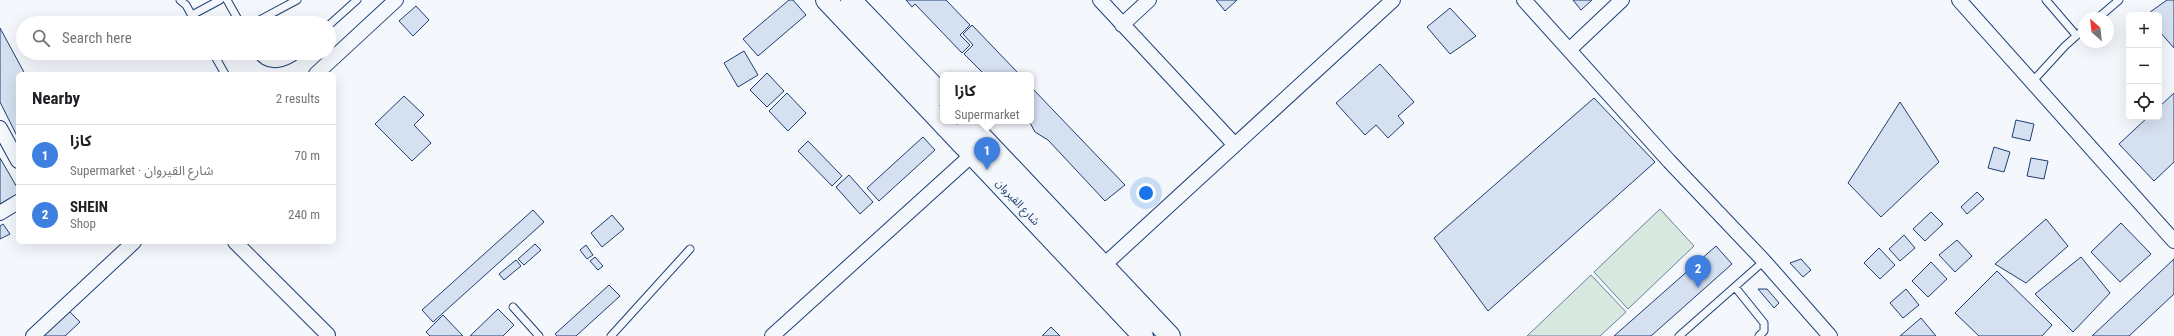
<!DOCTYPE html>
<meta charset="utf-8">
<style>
body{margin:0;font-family:"Roboto Condensed","Noto Sans Arabic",sans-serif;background:#f6f6f6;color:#202124}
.controls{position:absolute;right:12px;top:12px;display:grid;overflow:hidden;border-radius:6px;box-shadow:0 4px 16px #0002}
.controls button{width:36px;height:36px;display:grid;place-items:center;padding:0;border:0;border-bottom:1px solid #e0e0e0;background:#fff;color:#202124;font:20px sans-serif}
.compass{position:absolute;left:2078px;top:12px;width:36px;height:36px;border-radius:50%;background:#fff;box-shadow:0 4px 16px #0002;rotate:333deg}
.you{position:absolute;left:1146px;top:193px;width:14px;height:14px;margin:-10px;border:3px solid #fff;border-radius:50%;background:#1a73e8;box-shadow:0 0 0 6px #1a73e833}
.badge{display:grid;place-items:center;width:26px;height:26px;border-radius:50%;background:#0b8043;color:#fff;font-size:13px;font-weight:700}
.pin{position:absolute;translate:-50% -33px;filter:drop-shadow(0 1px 2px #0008)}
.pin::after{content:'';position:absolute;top:21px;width:14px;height:12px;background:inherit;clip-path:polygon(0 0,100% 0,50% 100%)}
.popup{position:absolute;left:940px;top:72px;width:94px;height:52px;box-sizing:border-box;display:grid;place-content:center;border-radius:6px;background:#fff;filter:drop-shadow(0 1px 3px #0005);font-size:13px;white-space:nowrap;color:#757577}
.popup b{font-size:15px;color:#202124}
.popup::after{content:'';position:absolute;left:50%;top:100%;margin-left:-8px;border:8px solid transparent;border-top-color:#fff}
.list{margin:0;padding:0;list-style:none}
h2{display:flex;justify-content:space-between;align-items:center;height:52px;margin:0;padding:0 16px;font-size:17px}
h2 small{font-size:13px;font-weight:400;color:#757577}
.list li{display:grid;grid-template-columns:26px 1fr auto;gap:12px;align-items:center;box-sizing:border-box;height:60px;padding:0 16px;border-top:1px solid #e0e0e0}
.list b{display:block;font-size:15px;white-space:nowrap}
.list p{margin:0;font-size:13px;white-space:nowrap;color:#757577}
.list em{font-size:13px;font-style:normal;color:#757577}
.icon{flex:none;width:22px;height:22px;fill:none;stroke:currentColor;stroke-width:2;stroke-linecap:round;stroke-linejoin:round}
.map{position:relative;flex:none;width:2174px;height:336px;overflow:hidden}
.search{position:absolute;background:#fff;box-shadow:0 4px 16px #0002;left:16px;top:16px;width:320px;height:44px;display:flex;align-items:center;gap:10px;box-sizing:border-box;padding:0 14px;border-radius:22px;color:#757577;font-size:15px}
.panel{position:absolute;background:#fff;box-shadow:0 4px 16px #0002;left:16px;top:72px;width:320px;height:172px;border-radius:6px}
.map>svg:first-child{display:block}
.green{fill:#d7e8df;stroke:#687fa3}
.building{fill:#d5e0f0;stroke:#1d3f73}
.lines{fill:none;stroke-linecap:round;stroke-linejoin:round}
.lane-casing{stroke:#1d3f73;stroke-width:9}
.street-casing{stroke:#1d3f73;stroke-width:16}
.secondary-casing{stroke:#1d3f73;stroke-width:22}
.lane{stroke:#f4f7fb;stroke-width:7}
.street{stroke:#f4f7fb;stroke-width:14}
.secondary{stroke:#f4f7fb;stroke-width:20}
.labels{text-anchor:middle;stroke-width:3;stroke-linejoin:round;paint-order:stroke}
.street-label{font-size:11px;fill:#1d3f73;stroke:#f4f7fb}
</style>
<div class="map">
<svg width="2174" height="336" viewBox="0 0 2174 336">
<rect width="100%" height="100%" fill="#f4f7fb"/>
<!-- green -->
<path class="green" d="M1660,209l34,37 -66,63 -34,-37z
M1591,275l35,37 -26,24h-73z"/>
<!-- building -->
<path class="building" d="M789,0h4l13,15 -48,41 -15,-17z
M906,0h40l24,25 -10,10 10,10 -8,8 -47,-49 -3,3z
M1216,0h21l-12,11z
M1573,0h19l-11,10z
M2167,0h7v48l-15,-17v-16h-13z
M416,6l13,14 -16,16 -14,-15z
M1450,8l26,28 -26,18 -23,-27z
M972,25l48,50h-35l-21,-21 9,-9 -10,-11z
M0,28l25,46h-7v64l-18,-36z
M744,51l14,24 -20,12 -14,-24z
M1380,64l34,38 -16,14 6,7 -16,15 -12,-13 -11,10 -29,-32z
M767,73l17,18 -17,16 -17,-17z
M1031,87l94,98 -20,16 -57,-61 -13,-8 -6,-11h2z
M787,93l19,20 -18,18 -19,-20z
M2174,93v69l-20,19 -35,-37 29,-27h11v-10z
M404,96l20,19 -10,10 17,18 -19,18 -37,-37z
M1594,98l61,64 -167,149 -54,-73z
M1900,102l39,60 -58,55 -33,-34z
M2016,120l18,4 -4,17 -18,-4z
M923,137l12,13 -56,51 -12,-13z
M808,141l34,35 -10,10 -34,-35z
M1994,147l16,5 -6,20 -16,-4z
M0,158l18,31v5l-18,10z
M2031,158l17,3 -4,18 -17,-3z
M849,175l24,27 -13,12 -24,-27z
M1977,192l7,7 -17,15 -6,-7z
M533,210l11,12 -111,100 -11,-12z
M1931,212l12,12 -18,17 -12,-12z
M612,215l12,14 -22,18 -11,-14z
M2046,219l22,27 -42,37 -31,-19z
M2121,223l30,31 -31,28 -29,-30z
M3,224l7,10 -10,5v-13z
M1904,235l11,13 -15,13 -11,-12z
M1957,240l15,16 -17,16 -16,-17z
M535,244l6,6 -17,15 -6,-6z
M586,245l7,10 -6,4 -7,-9z
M1716,246l16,18 -81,72h-37z
M1879,248l16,17 -15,14 -16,-16z
M595,257l8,9 -5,4 -8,-9z
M2081,257l29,36 -37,39 -38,-38z
M1801,259l10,11 -8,7 -13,-14z
M2174,259v35l-45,42h-37z
M516,260l5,6 -17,14 -5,-6z
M1931,262l16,17 -19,18 -16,-16z
M1997,271l55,54 -10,11h-63l-24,-23z
M609,285l11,11 -44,40h-19l-2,-2z
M1758,289h9l12,14 -5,5z
M1906,289l13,16 -16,13 -13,-15z
M498,309l16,16 -11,11h-33z
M68,310l12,12 -15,14h-25z
M443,315l20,21h-33l-4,-4z
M1921,318l15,18h-36z
M1051,327l9,9h-18z"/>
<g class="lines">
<!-- lane casing -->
<g class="lane-casing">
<path id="lane" d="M180,0l6,5 10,18
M227,0l13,23
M2046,0l30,35
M192,15l28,-15
M2098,18l21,-18
M254,23l43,-23
M329,25l28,-25
M213,53l12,21
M257,53c10,17 30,11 42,0
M2032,82l33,-36 19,-17
M1735,287l29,36v8l-5,5
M513,307l26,29
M611,336l79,-87
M1679,336l85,-75"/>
</g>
<!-- street casing -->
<g class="street-casing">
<path id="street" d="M1100,0l135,145
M1524,0l145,161 95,100 66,75
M1959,0l215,241
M1122,25l27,-25
M1569,50l53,-50
M316,74l80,-74
M0,128l18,33
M0,213l18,-11
M235,242l93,93
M1104,265l289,-265
M33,336l101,-94
M772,336l201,-182"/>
</g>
<!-- secondary casing -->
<g class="secondary-casing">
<path id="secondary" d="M826,0l317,336
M851,0l92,96
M967,121l203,215"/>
</g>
<!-- lane -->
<use href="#lane" class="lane"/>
<!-- street -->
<use href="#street" class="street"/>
<!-- secondary -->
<use href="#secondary" class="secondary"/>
</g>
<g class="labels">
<!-- street labels -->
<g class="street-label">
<text transform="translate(1018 202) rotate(47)" y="4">شارع القيروان</text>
</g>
</g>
</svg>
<div class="controls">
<button>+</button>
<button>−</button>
<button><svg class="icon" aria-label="locate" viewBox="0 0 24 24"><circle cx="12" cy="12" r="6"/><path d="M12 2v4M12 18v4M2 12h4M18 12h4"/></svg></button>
</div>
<svg class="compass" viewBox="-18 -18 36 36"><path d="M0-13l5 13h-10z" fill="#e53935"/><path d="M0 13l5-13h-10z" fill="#757577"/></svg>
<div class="you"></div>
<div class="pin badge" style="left:987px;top:170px;background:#3f7fe0">1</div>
<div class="popup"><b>كازا</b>Supermarket</div>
<div class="pin badge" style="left:1698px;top:288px;background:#3f7fe0">2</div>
<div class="search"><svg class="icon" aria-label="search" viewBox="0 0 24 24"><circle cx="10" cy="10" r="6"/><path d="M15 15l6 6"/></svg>Search here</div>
<section class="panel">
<h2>Nearby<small>2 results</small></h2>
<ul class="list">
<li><span class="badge" style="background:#3f7fe0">1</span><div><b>كازا</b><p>Supermarket · شارع القيروان</p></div><em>70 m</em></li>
<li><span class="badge" style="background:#3f7fe0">2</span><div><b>SHEIN</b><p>Shop</p></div><em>240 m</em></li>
</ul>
</section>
</div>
